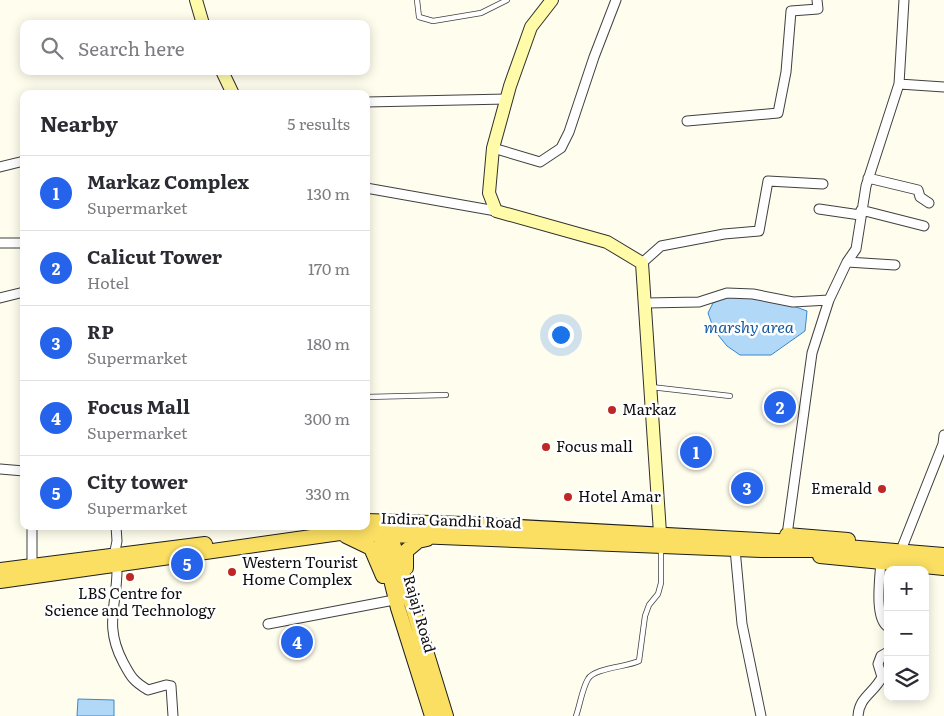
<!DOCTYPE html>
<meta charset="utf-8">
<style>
body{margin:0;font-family:Literata,serif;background:#f7f7f7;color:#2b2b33}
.controls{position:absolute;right:15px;bottom:15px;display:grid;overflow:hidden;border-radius:10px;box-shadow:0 2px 12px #0003}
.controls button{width:45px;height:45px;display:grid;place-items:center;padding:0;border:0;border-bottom:1px solid #e1e1e2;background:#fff;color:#2b2b33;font:25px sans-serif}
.you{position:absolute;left:560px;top:334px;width:18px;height:18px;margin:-12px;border:4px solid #fff;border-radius:50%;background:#1a73e8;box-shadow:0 0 0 8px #1a73e833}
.badge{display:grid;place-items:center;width:32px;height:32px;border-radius:50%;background:#2563eb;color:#fff;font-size:16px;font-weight:700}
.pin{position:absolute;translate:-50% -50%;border:2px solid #fff;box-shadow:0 1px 5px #0006}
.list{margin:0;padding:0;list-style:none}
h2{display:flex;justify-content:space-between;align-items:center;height:65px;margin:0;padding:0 20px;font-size:21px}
h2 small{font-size:16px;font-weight:400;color:#7c7c81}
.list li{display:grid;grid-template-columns:32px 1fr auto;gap:15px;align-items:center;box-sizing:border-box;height:75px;padding:0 20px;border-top:1px solid #e1e1e2}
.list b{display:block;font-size:19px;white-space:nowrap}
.list p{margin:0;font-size:16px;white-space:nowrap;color:#7c7c81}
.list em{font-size:16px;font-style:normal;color:#7c7c81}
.icon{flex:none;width:28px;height:28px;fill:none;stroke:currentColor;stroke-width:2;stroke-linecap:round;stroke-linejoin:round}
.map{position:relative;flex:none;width:944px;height:716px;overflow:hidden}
.search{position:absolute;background:#fff;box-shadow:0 2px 12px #0003;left:20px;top:20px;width:350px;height:55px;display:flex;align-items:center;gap:12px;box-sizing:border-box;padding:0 18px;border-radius:10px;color:#7c7c81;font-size:19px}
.panel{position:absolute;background:#fff;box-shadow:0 2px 12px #0003;left:20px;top:90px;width:350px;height:440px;border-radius:10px}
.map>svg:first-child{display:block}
.water{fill:#b2d8f7;stroke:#3888ce}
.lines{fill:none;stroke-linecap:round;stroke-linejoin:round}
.lane-casing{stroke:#404040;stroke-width:6}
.street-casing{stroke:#404040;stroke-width:11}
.secondary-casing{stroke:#2f2f2f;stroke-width:14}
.primary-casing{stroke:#1e1e1e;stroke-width:16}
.lane{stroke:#fff;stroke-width:4.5}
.street{stroke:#fff;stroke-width:9}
.secondary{stroke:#fffba8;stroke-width:12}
.primary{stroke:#fadf63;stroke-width:14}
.poi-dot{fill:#bf2724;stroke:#fff;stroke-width:2}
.labels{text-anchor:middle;stroke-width:5;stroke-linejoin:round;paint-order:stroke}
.poi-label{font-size:15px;fill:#0d0d0d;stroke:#fff;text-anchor:start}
.street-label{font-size:15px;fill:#0d0d0d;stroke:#fff}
.water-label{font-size:16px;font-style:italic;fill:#155aa0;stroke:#fff}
</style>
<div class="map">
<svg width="944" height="716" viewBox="0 0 944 716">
<rect width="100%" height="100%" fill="#fffded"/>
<!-- water -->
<path class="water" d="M727,297c26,0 55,4 80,14l-2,20 -34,24h-31l-13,-9 -13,-16 -6,-17 5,-10z
M78,699l36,1v16h-37z"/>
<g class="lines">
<!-- lane casing -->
<g class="lane-casing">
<path id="lane" d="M417,0l2,17 14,4 48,-8 26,-13
M651,387l79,9
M366,397l80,-2
M576,716c4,-11 6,-27 12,-37 6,-11 39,-12 51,-18l6,-45 4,-11 9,-11 3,-11v-35"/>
</g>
<!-- street casing -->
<g class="street-casing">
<path id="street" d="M899,84l45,3
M366,102l141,-3
M687,121l91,-8 8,-41 5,-61 27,-2 -1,-9
M493,148l47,14 21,-14 8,-16 25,-75 22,-57
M0,167l24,-6
M868,178l50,12 2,7 9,6
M366,188l130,23
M819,209l41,6
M861,210l63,16
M0,243h24
M847,262l48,3
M642,263l19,-17 63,-12 35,-3 9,-50 55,3
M0,298l24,-6
M646,303l53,-1 28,-9 26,1 40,8 36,-2
M0,469l24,2
M32,526v40
M787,535l25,-182 17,-53 18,-38 9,-13 10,-63 33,-102 5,-84
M903,545l40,-101 1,-9
M735,549l7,75 19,92
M114,556l3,-15 -1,-15
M881,561c-1,16 -7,58 7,66
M117,566c1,38 -14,58 6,96 8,15 10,19 25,28l18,-5 5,1 2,30
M268,624l126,-24
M858,716c1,-19 16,-23 24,-39l-4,-13 3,-8 7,-4"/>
</g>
<!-- secondary casing -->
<g class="secondary-casing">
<path id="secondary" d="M196,0l7,24
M552,0l-21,27 -21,59 -17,62 -4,45 7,18 111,31 35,21 18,270
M222,71l11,23"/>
</g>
<!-- primary casing -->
<g class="primary-casing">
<path id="primary" d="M366,521l98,3 332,18
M383,527l-3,8 18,73 34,108
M388,527l58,189
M787,535l61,5
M346,536l25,12 12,28
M835,546l109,9
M820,556l124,12
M406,568v-17l12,-10 9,-2
M0,570l205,-26
M0,581l340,-48 421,17h60l23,-3"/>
</g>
<!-- lane -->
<use href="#lane" class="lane"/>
<!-- street -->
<use href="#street" class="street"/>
<!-- secondary -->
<use href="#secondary" class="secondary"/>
<!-- primary -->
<use href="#primary" class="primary"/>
</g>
<!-- markers -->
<g class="poi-dot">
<circle cx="612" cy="410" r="5"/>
<circle cx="546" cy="447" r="5"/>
<circle cx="882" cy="489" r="5"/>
<circle cx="568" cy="497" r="5"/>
<circle cx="232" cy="572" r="5"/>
<circle cx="130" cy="577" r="5"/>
</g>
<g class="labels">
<!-- poi labels -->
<g class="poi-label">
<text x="622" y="415">Markaz</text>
<text x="556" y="452">Focus mall</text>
<text x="872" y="494" text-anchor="end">Emerald</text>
<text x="578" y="502">Hotel Amar</text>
<text x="242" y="568">Western Tourist<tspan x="242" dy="17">Home Complex</tspan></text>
<text x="130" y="599" text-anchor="middle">LBS Centre for<tspan x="130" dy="17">Science and Technology</tspan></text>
</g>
<!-- street labels -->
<g class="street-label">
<text transform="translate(451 521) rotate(2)" y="5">Indira Gandhi Road</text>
<text transform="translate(419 614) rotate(74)" y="5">Rajaji Road</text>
</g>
<!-- water labels -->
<g class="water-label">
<text x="749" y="333">marshy area</text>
</g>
</g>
</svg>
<div class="controls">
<button>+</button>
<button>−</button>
<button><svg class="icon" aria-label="layers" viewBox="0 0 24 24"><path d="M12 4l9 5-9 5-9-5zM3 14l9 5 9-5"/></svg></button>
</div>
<div class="you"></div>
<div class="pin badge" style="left:696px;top:452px">1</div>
<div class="pin badge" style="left:780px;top:407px">2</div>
<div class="pin badge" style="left:747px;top:488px">3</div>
<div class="pin badge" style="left:297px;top:642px">4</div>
<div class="pin badge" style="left:187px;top:564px">5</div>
<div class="search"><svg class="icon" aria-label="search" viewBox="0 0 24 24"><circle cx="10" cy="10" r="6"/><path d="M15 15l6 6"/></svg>Search here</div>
<section class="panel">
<h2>Nearby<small>5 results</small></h2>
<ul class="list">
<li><span class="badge">1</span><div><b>Markaz Complex</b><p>Supermarket</p></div><em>130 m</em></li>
<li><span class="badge">2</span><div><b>Calicut Tower</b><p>Hotel</p></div><em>170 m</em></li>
<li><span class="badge">3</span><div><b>RP</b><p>Supermarket</p></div><em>180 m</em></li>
<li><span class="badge">4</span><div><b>Focus Mall</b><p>Supermarket</p></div><em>300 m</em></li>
<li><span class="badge">5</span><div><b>City tower</b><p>Supermarket</p></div><em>330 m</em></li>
</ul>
</section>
</div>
